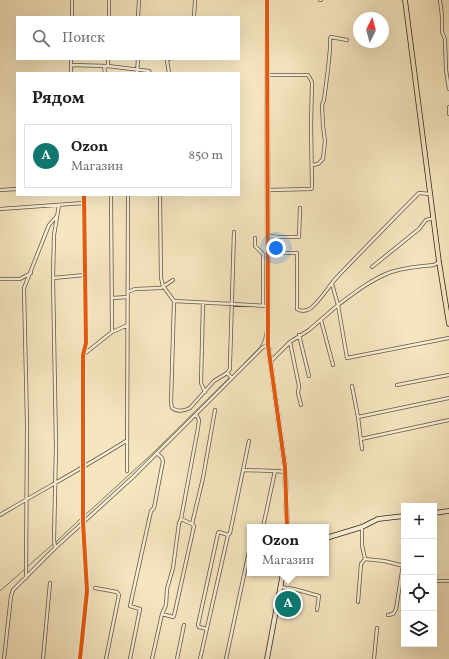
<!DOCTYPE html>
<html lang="ru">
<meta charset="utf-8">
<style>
body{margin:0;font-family:Vollkorn,serif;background:#f2f2f2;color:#202124}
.controls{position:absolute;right:12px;bottom:12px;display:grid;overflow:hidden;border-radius:0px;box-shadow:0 4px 16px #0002}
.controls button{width:36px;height:36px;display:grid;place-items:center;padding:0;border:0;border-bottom:1px solid #e0e0e0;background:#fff;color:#202124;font:20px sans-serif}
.compass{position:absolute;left:353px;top:12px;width:36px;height:36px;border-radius:50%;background:#fff;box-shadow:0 4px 16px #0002;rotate:6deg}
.you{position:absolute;left:276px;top:248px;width:14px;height:14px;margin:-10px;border:3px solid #fff;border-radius:50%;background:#1a73e8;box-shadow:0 0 0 6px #1a73e833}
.badge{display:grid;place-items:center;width:26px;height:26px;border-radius:50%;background:#0f766e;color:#fff;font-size:13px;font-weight:700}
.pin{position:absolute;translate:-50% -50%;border:2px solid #fff;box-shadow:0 1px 4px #0006}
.popup{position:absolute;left:247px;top:524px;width:82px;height:52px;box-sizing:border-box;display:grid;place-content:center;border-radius:0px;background:#fff;filter:drop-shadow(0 1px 3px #0005);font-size:13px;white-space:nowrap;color:#757577}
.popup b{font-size:15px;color:#202124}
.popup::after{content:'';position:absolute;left:50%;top:100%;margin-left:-8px;border:8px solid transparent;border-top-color:#fff}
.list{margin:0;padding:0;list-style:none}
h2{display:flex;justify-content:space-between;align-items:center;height:52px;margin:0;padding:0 16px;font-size:17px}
h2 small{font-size:13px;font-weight:400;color:#757577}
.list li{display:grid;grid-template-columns:26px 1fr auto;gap:12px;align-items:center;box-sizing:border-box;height:64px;margin:0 8px 8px;padding:0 8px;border:1px solid #e0e0e0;border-radius:0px}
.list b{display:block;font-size:15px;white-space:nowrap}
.list p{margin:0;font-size:13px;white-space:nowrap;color:#757577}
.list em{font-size:13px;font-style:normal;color:#757577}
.icon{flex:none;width:22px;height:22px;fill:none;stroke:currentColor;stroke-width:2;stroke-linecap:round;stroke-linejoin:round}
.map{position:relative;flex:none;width:449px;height:659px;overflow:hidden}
.search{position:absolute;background:#fff;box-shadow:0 4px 16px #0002;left:16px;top:16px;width:224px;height:44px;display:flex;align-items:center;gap:10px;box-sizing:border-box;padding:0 14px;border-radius:0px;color:#757577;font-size:15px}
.panel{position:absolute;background:#fff;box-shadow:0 4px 16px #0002;left:16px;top:72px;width:224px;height:124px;border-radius:0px}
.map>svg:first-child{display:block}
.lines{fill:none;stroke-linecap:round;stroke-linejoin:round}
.stream{stroke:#728274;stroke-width:1}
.street-casing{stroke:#625646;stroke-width:4}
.secondary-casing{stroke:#31261e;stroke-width:5.5}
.primary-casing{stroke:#31261e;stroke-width:5.5}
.street{stroke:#f9efd6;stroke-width:2.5}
.secondary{stroke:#f9efd6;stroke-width:4}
.primary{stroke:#f6e6c0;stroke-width:4}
.cycleway-casing{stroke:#f9efd6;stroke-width:6}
.cycleway{stroke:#e8590c;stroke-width:4}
</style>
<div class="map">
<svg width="449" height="659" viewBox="0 0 449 659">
<rect width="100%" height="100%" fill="#f6e6c0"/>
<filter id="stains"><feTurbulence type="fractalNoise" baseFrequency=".005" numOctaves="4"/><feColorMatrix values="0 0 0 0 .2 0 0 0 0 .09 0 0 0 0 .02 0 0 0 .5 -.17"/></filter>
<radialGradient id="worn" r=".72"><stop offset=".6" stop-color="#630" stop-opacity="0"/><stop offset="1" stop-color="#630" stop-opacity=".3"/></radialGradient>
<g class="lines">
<!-- stream -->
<path class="stream" d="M265,66l1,191
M232,376l28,-29c7,-12 6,-24 6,-37
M84,516l70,-64 75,-74
M56,542l25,-24
M27,567l26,-23
M0,591l25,-22"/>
<!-- street casing -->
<g class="street-casing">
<path id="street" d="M320,0h1
M440,0l2,16v16l3,7 1,31 3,19
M72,17v-17
M109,17v-17
M138,17l1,-17
M194,17l1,-17
M169,59l-2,1 2,13
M71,65l37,1 41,5 1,2
M71,73v-14
M105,73l-1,-6 4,-1v-7
M137,73l1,-14
M267,75h41l4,7 -1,43 1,63 -1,1 -43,1
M449,107v7
M312,165l6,-1 5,-5 2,-18 -2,-15 -1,-21 2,-5 4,-31 2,-20v-10l1,-2 16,3
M0,190l17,-1
M160,195l1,83 2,8 11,15 94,5
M0,209l84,-6
M267,236l12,1h20l1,-29
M255,238v8l8,8v52
M268,253h29v56c4,3 10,2 14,-1 11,-9 18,-23 28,-33 27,-28 53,-55 80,-82l12,1
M372,267l47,-38 7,-9 8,-2
M53,278l32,-3
M0,279h20l11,-6
M332,284l6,21c16,-12 34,-26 53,-33 13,-4 29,-6 43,-7l5,-3
M128,292l7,-3 26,-1 12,-8
M112,298l16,-1
M174,301l-3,102 1,5c5,4 12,3 18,0l24,-27 13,-8
M203,303l-2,80 4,9
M321,320l12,45
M112,332l16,-7
M299,335l10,41
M290,342l9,44 -1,7 3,12
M83,355l29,-23 -1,-137
M270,362l20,-20 19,-12 29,-25 9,53 102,-20
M232,378l-5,-5 3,-4v-5l4,-132
M397,385l52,-10
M352,386l6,31
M361,439l88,-19
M362,449l-4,-32 91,-19
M243,470l31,1
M127,471l1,-276
M0,515c42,-25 85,-48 126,-74
M192,524l11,-46 12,-68
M263,527l12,-56 10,1
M362,527v18l3,14 19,2 20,5
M55,547l-1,-7 2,-94 -3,-168 1,-43 5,-30
M26,578l1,-154 -3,-136 25,-63 8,-9
M434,581h15
M280,587l14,2 25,7 -2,14
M95,588l22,4 2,3 -13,64
M358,602l3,-38 4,-5
M162,614l11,3 1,-1 20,-90 -2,-2 -11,-5
M388,615l5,-1 3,-5 7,-44
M207,629l-8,-2 -1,-2 20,-92 1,-1 9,3
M4,659l7,-63 2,-6 42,-42 78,-71 130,-130 5,-2
M43,659l7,-76
M80,659l7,-68 -4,-69v-167l3,-12 -2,-148
M130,659l10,-50 -10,-3 21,-95 3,-3 9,-47 -1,-3 -5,-5
M152,659l10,-45 4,-9 1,-16 6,-21 6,-45 2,-4 17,-91 1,-8 -3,-6
M177,659l7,-34
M200,659l28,-124 2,-2 19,-92
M226,659l24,-112
M374,659l3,-31"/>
</g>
<!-- secondary casing -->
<g class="secondary-casing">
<path id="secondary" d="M267,0l1,345 17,122 2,60
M434,513l15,-2
M326,538l36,-11 16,-8 26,-3
M267,659l16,-86"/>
</g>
<!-- primary casing -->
<g class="primary-casing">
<path id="primary" d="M405,0l34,262 10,62"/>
</g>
<!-- street -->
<use href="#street" class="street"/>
<!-- secondary -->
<use href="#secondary" class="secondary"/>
<!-- primary -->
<use href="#primary" class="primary"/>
<!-- cycleway casing -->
<g class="cycleway-casing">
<path id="cycleway" d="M267,0l1,345 17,122 2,60
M80,659l7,-68 -4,-69v-167l3,-12 -2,-148"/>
</g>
<!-- cycleway -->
<use href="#cycleway" class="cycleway"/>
</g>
<rect width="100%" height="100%" filter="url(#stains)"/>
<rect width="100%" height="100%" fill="url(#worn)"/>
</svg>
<div class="controls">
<button>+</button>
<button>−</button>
<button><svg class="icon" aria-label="locate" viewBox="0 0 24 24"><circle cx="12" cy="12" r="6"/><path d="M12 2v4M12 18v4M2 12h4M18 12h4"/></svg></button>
<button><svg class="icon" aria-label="layers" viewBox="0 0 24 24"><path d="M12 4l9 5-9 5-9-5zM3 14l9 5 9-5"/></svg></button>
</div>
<svg class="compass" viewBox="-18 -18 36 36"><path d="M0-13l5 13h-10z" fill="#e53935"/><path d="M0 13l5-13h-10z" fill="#757577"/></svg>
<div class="you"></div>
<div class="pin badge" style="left:288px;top:604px">A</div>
<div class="popup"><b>Ozon</b>Магазин</div>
<div class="search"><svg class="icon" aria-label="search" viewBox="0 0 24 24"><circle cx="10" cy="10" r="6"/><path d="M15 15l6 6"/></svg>Поиск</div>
<section class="panel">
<h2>Рядом<small></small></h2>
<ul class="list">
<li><span class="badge">A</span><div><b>Ozon</b><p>Магазин</p></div><em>850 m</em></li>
</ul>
</section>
</div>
